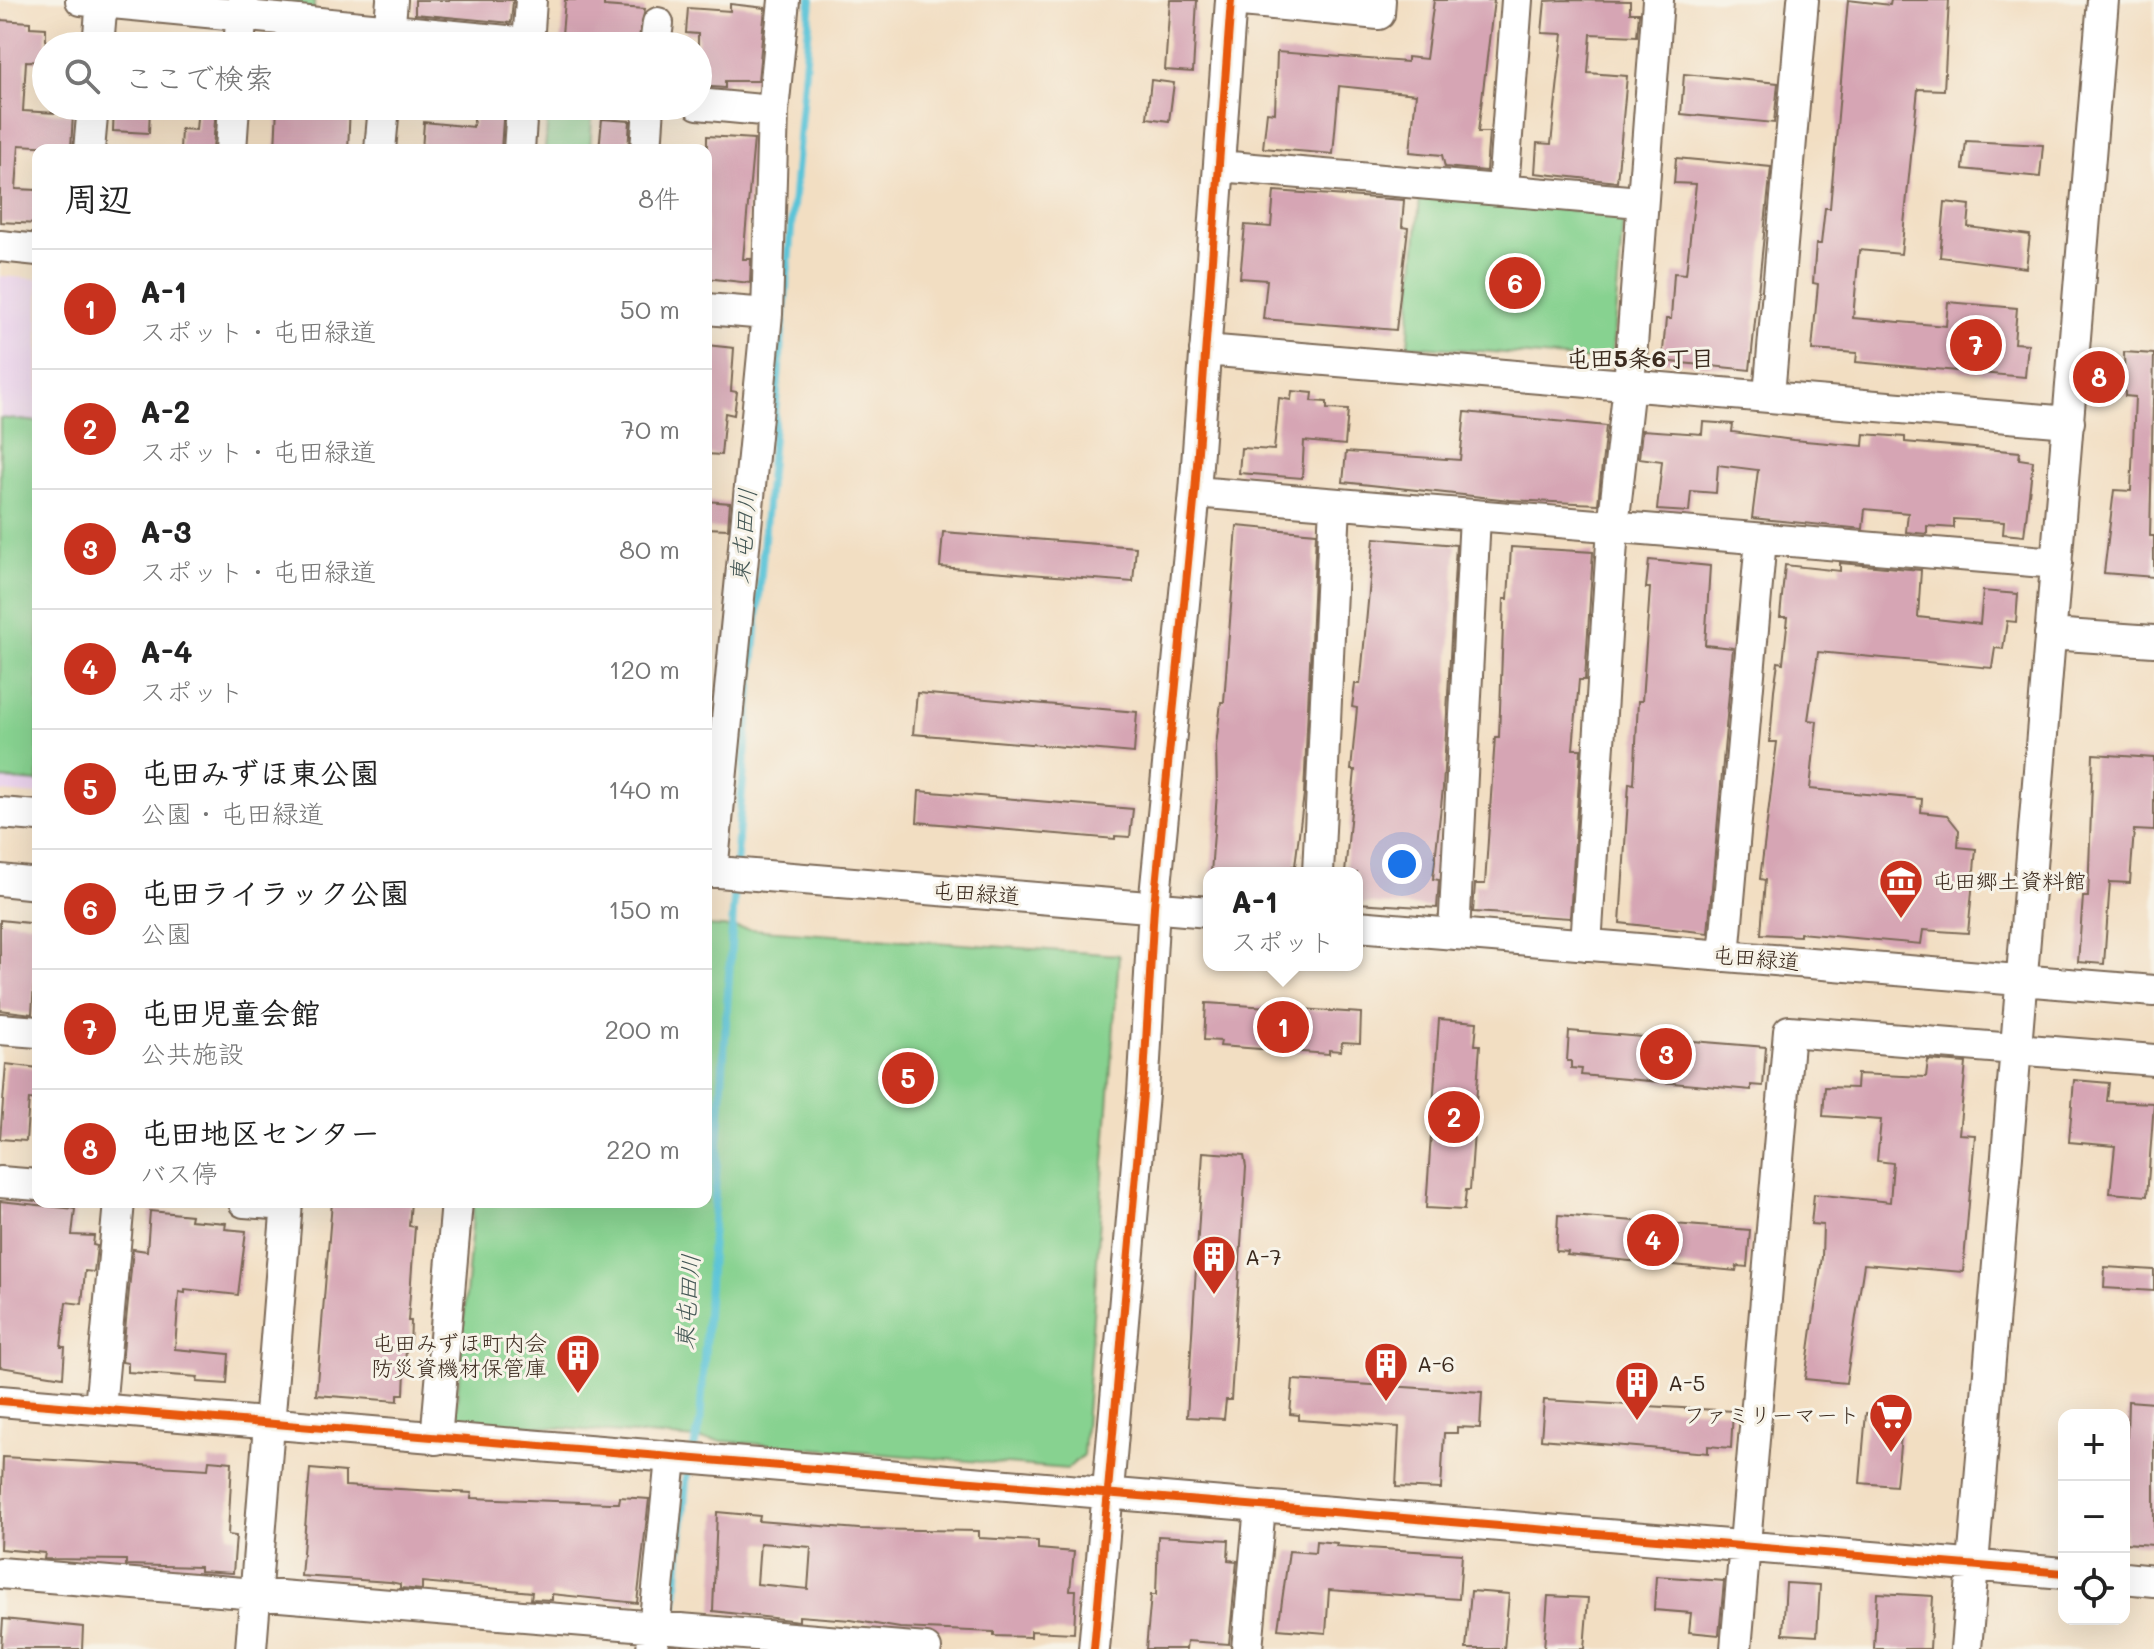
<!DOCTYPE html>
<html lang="ja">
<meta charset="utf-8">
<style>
body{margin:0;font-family:Mali,"Klee One",sans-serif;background:#f6f6f6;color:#222}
.controls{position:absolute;right:24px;bottom:24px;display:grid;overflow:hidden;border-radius:16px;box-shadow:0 8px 32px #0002}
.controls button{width:72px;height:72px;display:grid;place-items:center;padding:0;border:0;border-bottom:2px solid #e0e0e0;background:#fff;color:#222;font:40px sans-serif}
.you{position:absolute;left:1402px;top:864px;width:28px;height:28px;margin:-20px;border:6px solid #fff;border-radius:50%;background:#1a73e8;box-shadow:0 0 0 12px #1a73e833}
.badge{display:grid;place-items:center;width:52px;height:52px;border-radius:50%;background:#c8321e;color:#fff;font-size:26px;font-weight:700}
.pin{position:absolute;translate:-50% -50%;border:4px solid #fff;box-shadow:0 2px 8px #0006}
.popup{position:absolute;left:1203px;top:867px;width:160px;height:104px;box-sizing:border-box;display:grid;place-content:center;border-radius:16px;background:#fff;filter:drop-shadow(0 2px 6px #0005);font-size:26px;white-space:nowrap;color:#767676}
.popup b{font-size:30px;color:#222}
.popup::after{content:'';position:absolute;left:50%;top:100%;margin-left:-16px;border:16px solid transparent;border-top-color:#fff}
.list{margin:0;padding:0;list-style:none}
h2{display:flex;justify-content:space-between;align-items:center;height:104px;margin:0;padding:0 32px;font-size:34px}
h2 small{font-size:26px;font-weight:400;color:#767676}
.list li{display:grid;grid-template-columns:52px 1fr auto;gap:24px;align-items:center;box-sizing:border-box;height:120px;padding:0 32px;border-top:2px solid #e0e0e0}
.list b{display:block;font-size:30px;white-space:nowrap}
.list p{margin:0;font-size:26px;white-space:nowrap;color:#767676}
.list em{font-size:26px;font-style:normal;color:#767676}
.icon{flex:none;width:44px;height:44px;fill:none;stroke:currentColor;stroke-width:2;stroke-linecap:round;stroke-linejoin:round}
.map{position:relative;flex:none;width:2154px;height:1649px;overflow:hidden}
.search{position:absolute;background:#fff;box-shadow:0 8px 32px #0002;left:32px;top:32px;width:680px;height:88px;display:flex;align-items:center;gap:20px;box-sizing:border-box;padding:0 28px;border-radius:44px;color:#767676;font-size:30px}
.panel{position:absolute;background:#fff;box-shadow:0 8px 32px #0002;left:32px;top:144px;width:680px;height:1064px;border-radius:16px}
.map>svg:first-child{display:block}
.built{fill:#ead1ec}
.green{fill:#87d290;stroke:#617e57;stroke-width:2}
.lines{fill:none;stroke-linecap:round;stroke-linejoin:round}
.stream{stroke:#5cc4d8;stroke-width:8}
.building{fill:#d6a5b4;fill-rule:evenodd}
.minor-casing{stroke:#7b6957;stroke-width:34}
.minor{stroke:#fff;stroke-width:30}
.cycleway-casing{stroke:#f7f3e8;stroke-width:13}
.cycleway{stroke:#e8590c;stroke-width:8}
.labels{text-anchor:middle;stroke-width:6;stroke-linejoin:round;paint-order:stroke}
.poi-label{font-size:22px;fill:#3b2a1e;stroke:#f7f3e8;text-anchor:start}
.street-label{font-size:22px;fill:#3b2a1e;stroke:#f7f3e8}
.neighbourhood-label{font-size:24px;font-weight:bold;fill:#3b2a1e;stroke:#f7f3e8}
.water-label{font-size:24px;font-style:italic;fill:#455856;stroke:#f7f3e8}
</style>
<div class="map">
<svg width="2154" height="1649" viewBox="0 0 2154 1649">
<rect width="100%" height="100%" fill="#f7f3e8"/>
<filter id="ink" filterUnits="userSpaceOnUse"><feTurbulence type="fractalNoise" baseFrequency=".0125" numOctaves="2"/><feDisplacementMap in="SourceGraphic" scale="16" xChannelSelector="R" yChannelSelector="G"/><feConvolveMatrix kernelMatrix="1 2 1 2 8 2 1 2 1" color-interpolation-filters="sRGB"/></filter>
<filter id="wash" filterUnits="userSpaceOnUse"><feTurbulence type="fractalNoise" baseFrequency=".006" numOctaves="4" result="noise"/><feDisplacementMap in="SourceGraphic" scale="32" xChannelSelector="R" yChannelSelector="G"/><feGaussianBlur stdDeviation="1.8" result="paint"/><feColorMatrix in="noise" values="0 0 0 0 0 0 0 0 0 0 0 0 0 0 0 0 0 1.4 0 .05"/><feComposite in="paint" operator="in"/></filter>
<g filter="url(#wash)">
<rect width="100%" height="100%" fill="#f2dec2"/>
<!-- built -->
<path class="built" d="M0,276l38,3v516l-38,-3z"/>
<!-- green -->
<path class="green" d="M265,0h49v9l-45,-3z
M548,115l44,4 -2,31h-45z
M1420,197l195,17 8,8 -11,132 -10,7 -194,-16z
M0,418l38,4v360l-38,-3z
M706,926l413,29 -36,500 -16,14 -607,-49 -4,-9 18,-209h232z"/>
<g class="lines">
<!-- stream -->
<path class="stream" d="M674,1621l12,-140 14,-58 38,-586 73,-837"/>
</g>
<g id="blocks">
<!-- building -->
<path class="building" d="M415,0h98l-2,23 -96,-9z
M565,0h39v6l41,3 -8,37h-76z
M1170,0h27l-4,72 -28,-2z
M1434,0h60l-16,132h11l-3,39 -41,-4 -3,-12 -32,-3 6,-58 -77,-8 -6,68 -70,-6 4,-36 8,1 2,-61 130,10v-5l19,2z
M1564,0l66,1v12h9l-2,23 -46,-2 -3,39 39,3 -10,106 -82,-9 2,-30 14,1 12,-110 -21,-1 3,-32z
M1848,0l42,5 1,-5h58l-5,90 -26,-1 -17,165 -42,-4 -6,68 93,8 2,-24 69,6 -3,35 14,1 -3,33 -169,-15 1,-9 -45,-3 6,-66 -5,-1 3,-39h5l4,-36h5z
M730,4l35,4 -7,73h-33v7l-27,-2v-52l-12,-1 2,-25 42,3z
M0,20l30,2v5l16,1v34l-20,-1 -3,50 50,3 -2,34 -52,-3 -3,44 22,1v34l-38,-2z
M1684,74l94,9 -4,40 -93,-9z
M1151,80l23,3 -5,38 -22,-3z
M114,106h36l-1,27 -36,-2z
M198,106h18l-3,44h-33l1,-21 15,1z
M277,106h73l-2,44h-73z
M476,106h28l-3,44h-79l2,-28 49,5z
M602,119l28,2 -2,29h-29z
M707,136l47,3 -11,120h8l-1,24 -44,-5z
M1966,141l77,4 -3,32 -77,-8z
M1676,158l95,9 -21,203 -88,-9 4,-42h5l3,-46 12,1 10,-90 -22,-1z
M1274,191l130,9 -2,27 6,1 -12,102 -133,-11 4,-39 -27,-2 5,-53 26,2z
M1945,202l25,3 -2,22 62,8 -4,33 -86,-11z
M706,345l28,3 -3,43 6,1 -3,23 -9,-2 -4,42 -15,-1z
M2124,352l30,2 -4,182h4v41l-50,-4 10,-83 17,1 4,-94 -10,-1z
M1292,391l21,2 -1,8 15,1v7l21,1 -3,35 -41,-4 -2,37 -63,-5 2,-25 33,2 5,-52 12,2z
M1465,412l141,14 -8,78 -88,-4 -167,-18 3,-30 114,8z
M1703,422l30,2 -1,8 61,8 70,6 1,-12 41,3v5l115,10 -1,7 14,2 -9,75 -21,-2 1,-12 -50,-3v9l-27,-2v8l-21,-2 2,-19 -43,-4 -2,20 -111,-11 6,-48 -40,-5 -2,28 -25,-2 -2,21 -32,-2 5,-49 -23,-3 3,-28 60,4z
M706,501l24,2 -2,26 -22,-1z
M1237,526l79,7 -12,261 -9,72h-3l-1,7h-80l6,-80 -1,-47 5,-44h3z
M943,532l193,15 -3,35 -193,-15z
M1374,538l82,7 -13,243 -10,91 6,1 -2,28 -80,-5v-30h-12l10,-103h-4l6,-62 -5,-1 3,-23h5l1,-7z
M1511,547l82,5 -8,128h-6l-6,69h8l-11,169 -97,-6 2,-28h10l10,-147h4l5,-138h4z
M1649,560l61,6 -5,79 28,3 -25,285 -88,-10 9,-140 5,1 4,-83h4l8,-113h-4z
M1840,563l81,7 -3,47 62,7 3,-33 35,3 -2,28 -9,-1 -4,28 -8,-1 -3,20 -174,-16 -10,68 9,1 -7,68 112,10 -1,13 26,3 12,15 -1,17 18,2 -8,84 -45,-3 -2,14 -121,-11v3l-39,-2 4,-54 -5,-1 17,-137h-7l4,-52 4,-28 5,1 5,-46h-8l5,-52 55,6z
M917,693l220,19 -3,41 -221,-19z
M2093,754l61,4v73l-20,-1 -4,53 -20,-1 -6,82 -26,-2 5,-65h5z
M919,791l214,18 -3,28 -15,-1v3l-198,-17z
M0,920l38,4 -6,90 -32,-4z
M1206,1003l155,10 -1,30 -18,-1 -1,9 -12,-1v4l-109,-8 1,-5 -17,-1z
M1439,1019l38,3 -2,23h5l-10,145h-4l-2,20 -38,-2z
M1569,1031l197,16 -3,39 -12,-1v5l-170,-15 1,-6 -11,-1v-7h-4z
M1928,1060l38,3 -7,71 16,1 -12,137 -99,-8 -18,119 -41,-4 17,-122 1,-32 -12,-1 3,-30 76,8 3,-39 -16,-2 4,-41 -58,-4 2,-29 31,1 1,-14 69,3z
M6,1064l32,4v32l-9,-1 -3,42 -26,-2z
M2074,1080l35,3 -2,18 47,2 -7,93 -37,-3 5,-47 -46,-4z
M1203,1152l41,3 2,12 -15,233h-5l-2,19 -37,-2z
M0,1201l75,8 -3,26 22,1 -1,9 4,1 -3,26 -9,-1 -3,33 -16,-2 -5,45h4l-2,30 -63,-10z
M332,1202h79l-2,24 6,1 -7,94h3l-1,26h-4l-2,47h-6v7l-82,-6z
M150,1211l41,4 -1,5 36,3 -1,6 21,2 -8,64 -53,-6v4l-6,-1 -4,57 54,5 -2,30 -30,-2 1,-5 -70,-5v-9l-6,-1 11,-113 14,2z
M1558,1215l192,15 -3,37 -10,-1 -1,5 -169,-16 1,-3 -12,-1z
M2105,1267l49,3v21l-50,-3z
M1293,1380l189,12 -2,36 -23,-1v6h-13l-3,56 -45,-2 3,-60 -100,-7v-5l-9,-1z
M1544,1400l189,11 -2,37 -23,-2v7l-167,-14z
M2128,1401l26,2v142l-30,-2z
M1866,1413l37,3 -7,70 -36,-3z
M3,1457l205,12 1,-9 23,2 -4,73 8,1 -3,37 -33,-2v-4l-74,-2v-5l-82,-1 1,-6 -45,-4z
M310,1469l35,3v14l127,7 -1,5 139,5h9l1,-6 29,2 -12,104 -85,-9v6l-21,-1 1,-7 -110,-10v8l-22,-2v-4l-10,-2 -89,-6z
M717,1512l43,4 -1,5 100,8 120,2v7l59,3v8l36,3 -4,38h6l-2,43 -43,-2v6l-37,-1v-4l-94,-4 -49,-8 -52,-4v5l-86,-10zM760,1543l51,4 -3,42 -51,-5z
M1158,1536l71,4 -1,20 9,1 -8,83 -42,-3 -1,8h-40l5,-54h5z
M1316,1541l21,2 -1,3 126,8 -3,45 -130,-9 -3,43 -48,-4 11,-78 26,2z
M1656,1576l68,5 -5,54 -30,-3 2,-19 -37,-3z
M1786,1583l34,2 -3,51 -34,-2z
M1471,1591l38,3 -5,55h-38z
M1877,1593l56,3 -3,53h-56z
M1548,1596l40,2 -4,51h-40z
M3,1619l80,8 -1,22h-81z"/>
</g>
</g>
<g filter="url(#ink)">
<use href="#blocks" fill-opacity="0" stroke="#7b6957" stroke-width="2"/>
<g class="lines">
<!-- minor casing -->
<g class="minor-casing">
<path id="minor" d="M81,0l447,43
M1231,0l148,14 1,-14
M98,46l4,-46
M239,46l4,-46
M388,46l4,-46
M528,46l3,-46
M655,46l3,-23
M698,104l75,7
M89,150l4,-44
M231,150l3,-44
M380,150l4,-44
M519,150l3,-44
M646,150l3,-44
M1219,166l421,36
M1503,189l14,-189
M0,246l38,4
M706,309l61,5
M1205,350l864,72
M1769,395l34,-395
M1195,492l862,71
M2050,634l104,7
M0,813l38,3
M706,871l503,41
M712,872l55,-558 6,-203 11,-111
M1318,873l17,-369
M0,880l38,4
M1357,926l797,65
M1454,934l21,-418
M1586,945l27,-418 16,-142 29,-385
M1724,956l37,-417
M0,1029l38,3
M0,1182l38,3
M244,1202l43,3
M0,1401l2064,172
M100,1408l19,-206
M436,1439l21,-237
M0,1573l926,76
M2124,1578l30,3
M251,1649l36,-447
M652,1649l19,-191
M1094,1649l49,-555 11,-188 41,-414 36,-492
M1247,1649l13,-142
M1736,1649l53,-618 365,29
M1966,1649l137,-1649"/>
</g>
<!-- minor -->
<use href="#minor" class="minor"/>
<!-- cycleway casing -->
<g class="cycleway-casing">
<path id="cycleway" d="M0,1401l2064,172
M1094,1649l49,-555 11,-188 41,-414 36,-492"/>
</g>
<!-- cycleway -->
<use href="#cycleway" class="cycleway"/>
</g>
</g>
<!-- icons -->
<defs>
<g id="museum-pin" transform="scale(2.3)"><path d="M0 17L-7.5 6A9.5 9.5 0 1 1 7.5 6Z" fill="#c8321e" stroke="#f7f3e8"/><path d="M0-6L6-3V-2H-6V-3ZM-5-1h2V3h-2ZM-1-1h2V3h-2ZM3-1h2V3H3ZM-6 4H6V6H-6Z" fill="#fff"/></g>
<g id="building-pin" transform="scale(2.3)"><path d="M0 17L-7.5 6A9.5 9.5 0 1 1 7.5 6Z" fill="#c8321e" stroke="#f7f3e8"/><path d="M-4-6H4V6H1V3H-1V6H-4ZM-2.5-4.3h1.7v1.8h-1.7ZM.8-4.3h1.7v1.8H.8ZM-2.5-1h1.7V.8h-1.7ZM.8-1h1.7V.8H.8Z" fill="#fff"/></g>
<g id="supermarket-pin" transform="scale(2.3)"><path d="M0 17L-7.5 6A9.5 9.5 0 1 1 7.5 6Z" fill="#c8321e" stroke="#f7f3e8"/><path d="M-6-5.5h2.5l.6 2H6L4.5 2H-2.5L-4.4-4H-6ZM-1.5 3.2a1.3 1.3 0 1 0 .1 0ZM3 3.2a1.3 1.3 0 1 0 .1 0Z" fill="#fff"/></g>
</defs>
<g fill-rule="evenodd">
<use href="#museum-pin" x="1901" y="881"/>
<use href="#building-pin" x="1214" y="1257"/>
<use href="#building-pin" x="578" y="1356"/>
<use href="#building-pin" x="1386" y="1364"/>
<use href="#building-pin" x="1637" y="1383"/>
<use href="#supermarket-pin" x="1891" y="1415"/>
</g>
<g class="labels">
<!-- poi labels -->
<g class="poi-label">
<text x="1932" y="889">屯田郷土資料館</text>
<text x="1245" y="1265">A-7</text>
<text x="547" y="1351" text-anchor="end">屯田みずほ町内会<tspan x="547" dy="25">防災資機材保管庫</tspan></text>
<text x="1417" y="1372">A-6</text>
<text x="1668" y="1391">A-5</text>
<text x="1860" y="1423" text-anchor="end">ファミリーマート</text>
</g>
<!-- street labels -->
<g class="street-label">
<text transform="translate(976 893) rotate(4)" y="8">屯田緑道</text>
<text transform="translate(1756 958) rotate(5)" y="8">屯田緑道</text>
</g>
<!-- neighbourhood labels -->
<g class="neighbourhood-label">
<text x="1640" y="367">屯田5条6丁目</text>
</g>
<!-- water labels -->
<g class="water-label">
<text transform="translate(744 536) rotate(-85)" y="8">東屯田川</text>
<text transform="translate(688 1302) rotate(-86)" y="8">東屯田川</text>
</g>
</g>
</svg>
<div class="controls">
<button>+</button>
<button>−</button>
<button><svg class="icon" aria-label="locate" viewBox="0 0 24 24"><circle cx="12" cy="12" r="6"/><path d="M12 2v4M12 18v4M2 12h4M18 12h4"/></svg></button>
</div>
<div class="you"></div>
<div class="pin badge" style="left:1283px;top:1027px">1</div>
<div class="popup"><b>A-1</b>スポット</div>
<div class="pin badge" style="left:1454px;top:1117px">2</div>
<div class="pin badge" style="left:1666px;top:1054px">3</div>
<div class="pin badge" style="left:1653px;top:1240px">4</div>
<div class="pin badge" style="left:908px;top:1078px">5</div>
<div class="pin badge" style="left:1515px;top:283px">6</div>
<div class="pin badge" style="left:1976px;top:345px">7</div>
<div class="pin badge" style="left:2099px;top:377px">8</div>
<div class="search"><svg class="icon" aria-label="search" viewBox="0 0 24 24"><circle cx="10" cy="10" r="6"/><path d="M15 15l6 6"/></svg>ここで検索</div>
<section class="panel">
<h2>周辺<small>8件</small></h2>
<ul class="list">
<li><span class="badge">1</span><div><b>A-1</b><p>スポット · 屯田緑道</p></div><em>50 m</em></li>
<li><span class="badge">2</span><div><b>A-2</b><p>スポット · 屯田緑道</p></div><em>70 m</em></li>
<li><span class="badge">3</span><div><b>A-3</b><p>スポット · 屯田緑道</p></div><em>80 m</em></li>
<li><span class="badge">4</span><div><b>A-4</b><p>スポット</p></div><em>120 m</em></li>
<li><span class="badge">5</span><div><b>屯田みずほ東公園</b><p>公園 · 屯田緑道</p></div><em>140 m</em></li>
<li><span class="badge">6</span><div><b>屯田ライラック公園</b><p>公園</p></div><em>150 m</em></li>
<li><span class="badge">7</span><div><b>屯田児童会館</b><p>公共施設</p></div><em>200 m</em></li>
<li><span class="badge">8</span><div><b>屯田地区センター</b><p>バス停</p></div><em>220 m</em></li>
</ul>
</section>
</div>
